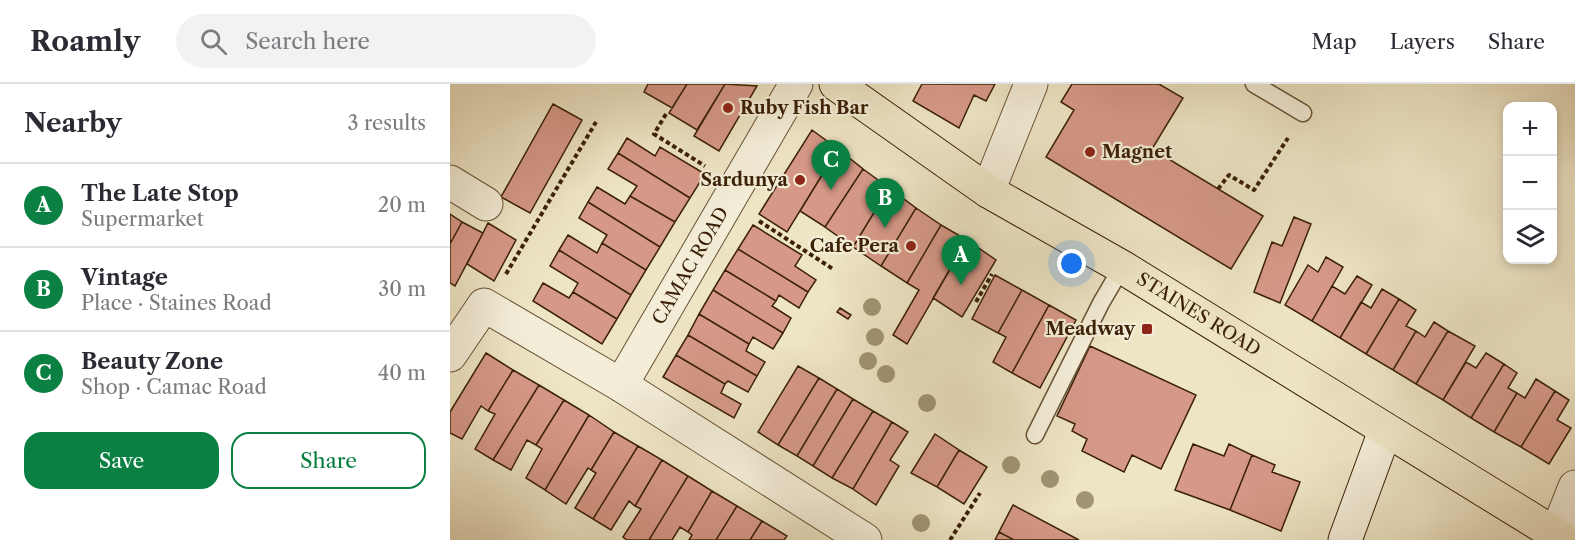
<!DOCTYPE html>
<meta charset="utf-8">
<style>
body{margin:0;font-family:"Libre Caslon Text",serif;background:#f2f2f3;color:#2b2b33}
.controls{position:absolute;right:18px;top:18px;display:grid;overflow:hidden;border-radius:12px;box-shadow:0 3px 9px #0003}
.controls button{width:54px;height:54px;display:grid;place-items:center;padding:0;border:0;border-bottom:2px solid #e1e1e2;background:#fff;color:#2b2b33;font:30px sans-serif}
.you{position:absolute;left:622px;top:180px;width:21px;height:21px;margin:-15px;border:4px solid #fff;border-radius:50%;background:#1a73e8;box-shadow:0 0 0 9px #1a73e833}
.badge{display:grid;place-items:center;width:39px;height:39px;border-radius:50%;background:#0b8043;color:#fff;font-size:20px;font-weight:700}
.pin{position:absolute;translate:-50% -50px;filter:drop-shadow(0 2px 3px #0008)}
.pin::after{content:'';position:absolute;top:32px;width:21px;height:18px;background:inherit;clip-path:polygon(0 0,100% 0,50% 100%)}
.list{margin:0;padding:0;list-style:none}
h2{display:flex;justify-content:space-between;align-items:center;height:78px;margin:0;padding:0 24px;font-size:26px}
h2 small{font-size:20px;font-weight:400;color:#7c7c81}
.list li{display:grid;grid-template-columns:39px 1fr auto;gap:18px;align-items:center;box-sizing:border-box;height:84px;padding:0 24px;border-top:2px solid #e1e1e2}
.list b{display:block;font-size:22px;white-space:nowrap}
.list p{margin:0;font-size:20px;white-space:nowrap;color:#7c7c81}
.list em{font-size:20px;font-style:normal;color:#7c7c81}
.actions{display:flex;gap:12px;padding:18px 24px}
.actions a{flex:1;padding:14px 0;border:2px solid #0b8043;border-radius:18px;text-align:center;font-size:21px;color:#0b8043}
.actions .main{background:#0b8043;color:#fff}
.icon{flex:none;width:33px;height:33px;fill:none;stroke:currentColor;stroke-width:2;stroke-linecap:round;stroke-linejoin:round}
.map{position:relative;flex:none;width:1125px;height:456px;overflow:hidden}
header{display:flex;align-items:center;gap:36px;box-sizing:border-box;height:84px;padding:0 30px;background:#fff;border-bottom:2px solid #e1e1e2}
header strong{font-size:28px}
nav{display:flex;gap:33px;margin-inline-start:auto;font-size:21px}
.search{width:420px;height:54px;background:#f2f2f3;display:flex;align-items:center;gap:15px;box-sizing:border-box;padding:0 21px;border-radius:33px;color:#7c7c81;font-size:22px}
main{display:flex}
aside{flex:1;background:#fff}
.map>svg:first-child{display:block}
.building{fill:#d69988;stroke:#3b2006;stroke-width:1.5}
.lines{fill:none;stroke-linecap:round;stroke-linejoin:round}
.lane-casing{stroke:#685136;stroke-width:19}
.street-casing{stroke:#685136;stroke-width:35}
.secondary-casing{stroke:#3b2006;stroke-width:35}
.primary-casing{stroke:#3b2006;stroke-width:35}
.path{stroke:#3b2006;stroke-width:4;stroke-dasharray:4.5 3;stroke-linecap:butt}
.lane{stroke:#f4eed9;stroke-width:16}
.street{stroke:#f4eed9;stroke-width:33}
.secondary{stroke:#f4eed9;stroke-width:33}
.primary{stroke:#eee5c5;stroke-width:33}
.tree{fill:#a09473}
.poi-dot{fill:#8f2418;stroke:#f4eed9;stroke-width:2}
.labels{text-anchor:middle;stroke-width:4.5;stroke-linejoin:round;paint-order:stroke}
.poi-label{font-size:18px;font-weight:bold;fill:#3b2006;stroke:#f4eed9;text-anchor:end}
.street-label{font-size:18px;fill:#3b2006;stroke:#f4eed9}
</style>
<header>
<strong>Roamly</strong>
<div class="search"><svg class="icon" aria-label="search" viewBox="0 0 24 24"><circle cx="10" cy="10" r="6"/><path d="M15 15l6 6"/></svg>Search here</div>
<nav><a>Map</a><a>Layers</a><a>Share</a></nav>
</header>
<main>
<aside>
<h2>Nearby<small>3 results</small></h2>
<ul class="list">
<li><span class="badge">A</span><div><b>The Late Stop</b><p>Supermarket</p></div><em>20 m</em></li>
<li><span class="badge">B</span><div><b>Vintage</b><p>Place · Staines Road</p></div><em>30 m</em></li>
<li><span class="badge">C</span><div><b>Beauty Zone</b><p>Shop · Camac Road</p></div><em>40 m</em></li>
</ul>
<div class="actions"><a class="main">Save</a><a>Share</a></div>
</aside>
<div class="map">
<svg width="1125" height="456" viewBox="0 0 1125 456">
<rect width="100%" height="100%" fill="#eee5c5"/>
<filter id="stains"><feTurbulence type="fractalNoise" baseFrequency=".00333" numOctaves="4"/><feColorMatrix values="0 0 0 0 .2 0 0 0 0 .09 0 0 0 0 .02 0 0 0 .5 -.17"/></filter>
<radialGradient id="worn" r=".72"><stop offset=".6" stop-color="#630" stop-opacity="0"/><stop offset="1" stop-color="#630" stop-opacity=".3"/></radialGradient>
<!-- building -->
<path class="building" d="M198,0h39l-15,24 -28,-16z
M237,0h38l-28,46 -28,-17z
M275,0l32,2 -38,65 -25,-15z
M472,0h73l-9,17 -12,-6 -15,33 -46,-27z
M622,0h87l24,14 -31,51 111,67 -32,53 -185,-112 28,-47 -13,-8z
M103,20l29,16 -52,93 -29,-16z
M362,46l26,19 -51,83 -28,-18z
M177,54l28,18 5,-9 45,27 -15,24 -72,-45z
M388,65l25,20 -38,58 -25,-16z
M168,69l72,45 -15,24 -45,-26 7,-10 -29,-17z
M413,85l26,19 -36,59 -28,-20z
M147,103l28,17 5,-8 45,26 -15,25 -72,-45z
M439,104l27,20 -35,58 -28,-19z
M138,118l72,45 -14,23 -44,-27 5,-8 -28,-17z
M466,124l25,17 -34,58 -26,-17z
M0,130l12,8 -12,22z
M844,133l17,7 -31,79 -26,-11 18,-50 10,4z
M12,138l21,11 -28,53 -5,-3v-39z
M38,139l28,17 -22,41 -27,-17z
M303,141l49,30 -7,11 21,14 -8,12 -70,-43z
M491,141l26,15 -60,104 -14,-9 26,-45 -12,-7z
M118,151l29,18 5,-10 44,27 -15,25 -72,-45z
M517,156l29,20 -34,57 -29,-19z
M288,165l70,43 -9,16 -20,-13 -3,6 -51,-31z
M109,166l72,45 -14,24 -44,-27 5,-9 -28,-17z
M876,173l17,10 -31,54 -27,-16 23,-40 10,7z
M275,186l51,31 -4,5 19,12 -8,15 -70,-43z
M545,191l27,15 -24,43 -26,-14z
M907,192l15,9 -32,53 -28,-17 20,-35 13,8z
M93,199l26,15 4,-6 44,27 -15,25 -69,-43z
M932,205l17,10 -33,55 -26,-16 21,-36 10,6z
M263,206l70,43 -10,16 -20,-12 -4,7 -50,-30z
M572,206l27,15 -37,68 -19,-11 13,-25 -8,-4z
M949,215l17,11 -10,16 10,5 -23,39 -27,-16z
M599,221l27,15 -36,68 -28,-15z
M390,224l11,7 -3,4 -11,-7z
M249,230l50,30 -3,7 19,11 -8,14 -69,-41z
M984,238l14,9 -32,53 -23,-14 23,-39 9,6z
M998,247l27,15 -32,54 -27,-16z
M238,251l69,41 -9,16 -20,-11 -3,3 -49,-29z
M640,262l106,49 -35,74 -29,-14 -8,17 -42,-21 5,-12 -15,-8 3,-7 -18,-8z
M36,269l27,17 -25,41 -7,-5 -19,33 -12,-6v-21z
M1036,269l18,11 -33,54 -28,-18 23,-38 10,6z
M226,271l49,29 -4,9 20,11 -7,14 -71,-41z
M1054,280l13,9 -9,15 9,5 -23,39 -23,-14z
M348,282l21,12 -41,67 -20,-13z
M63,286l26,15 -46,75 -18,-11 20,-35 -7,-3z
M369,294l18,11 -40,67 -19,-11z
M1086,295l19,12 -34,56 -27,-15 23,-39 8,5z
M89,301l25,15 -28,45 -9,-5 -16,30 -18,-10z
M387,305l16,10 -40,67 -16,-10z
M1105,307l14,9 -12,20 14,8 -22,36 -28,-17z
M403,315l20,12 -41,67 -19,-12z
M114,316l25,15 -44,75 -19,-12 16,-29 -6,-4z
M423,327l19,11 -39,67 -21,-11z
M139,331l25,17 -23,38 -3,-2 -22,36 -21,-14z
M442,338l16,10 -18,28 9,6 -23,39 -23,-16z
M164,348l24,14 -45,73 -18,-11 21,-35 -5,-3z
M485,350l24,16 -22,37 -26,-14z
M743,360l31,12 5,-12 23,11 -22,55 -55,-20z
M188,362l24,14 -27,46 -6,-5 -18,29 -18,-11z
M509,366l28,17 -23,37 -27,-17z
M802,371l23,10 -3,7 28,10 -19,49 -51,-21z
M212,376l26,16 -39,64h-22l-4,-3 18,-28 -6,-3z
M238,392l24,15 -24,41 -8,-5 -8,13h-23z
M262,407l25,15 -21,34h-27l3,-5 -4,-3z
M563,421l66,35h-65l-15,-8z
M287,422l25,15 -12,19h-34z
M312,437l25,15 -3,4h-34z
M549,448l15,8h-19z"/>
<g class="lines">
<!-- lane casing -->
<g class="lane-casing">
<path id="lane" d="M804,0l49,29
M585,351l66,-132 21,-36"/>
</g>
<!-- street casing -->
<g class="street-casing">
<g id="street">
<path d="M0,98l36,22"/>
<path d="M538,107l43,-107"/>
<path d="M0,271l34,-50 137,80 244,155"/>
<path id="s1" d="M171,301l175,-301"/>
<path d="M1106,451l19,-48"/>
</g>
</g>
<!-- secondary casing -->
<g class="secondary-casing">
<path id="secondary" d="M895,456l40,-109"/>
</g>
<!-- primary casing -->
<g class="primary-casing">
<g id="primary">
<path id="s2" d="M386,0l152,107 134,76 443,273"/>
</g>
</g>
<!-- path -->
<path class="path" d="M216,30l-12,20 51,32
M768,105l11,-14 25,15 34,-52
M309,137l74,48
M56,190l90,-152
M526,218l16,-28
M500,456l30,-47"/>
<!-- lane -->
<use href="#lane" class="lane"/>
<!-- street -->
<use href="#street" class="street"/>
<!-- secondary -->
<use href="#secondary" class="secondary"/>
<!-- primary -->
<use href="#primary" class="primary"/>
</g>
<!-- trees -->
<g class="tree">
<circle cx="422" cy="223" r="9"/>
<circle cx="425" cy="253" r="9"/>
<circle cx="418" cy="277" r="9"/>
<circle cx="436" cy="290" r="9"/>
<circle cx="477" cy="319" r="9"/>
<circle cx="561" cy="381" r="9"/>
<circle cx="600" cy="395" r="9"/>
<circle cx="635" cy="416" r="9"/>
<circle cx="471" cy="439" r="9"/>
</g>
<!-- markers -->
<g class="poi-dot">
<circle cx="278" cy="24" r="6"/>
<circle cx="640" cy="68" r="6"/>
<circle cx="350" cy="96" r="6"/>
<circle cx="461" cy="162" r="6"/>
<rect x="691" y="239" width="12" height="12" rx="3"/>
</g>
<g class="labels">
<!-- poi labels -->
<g class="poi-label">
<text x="290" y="30" text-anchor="start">Ruby Fish Bar</text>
<text x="652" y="74" text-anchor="start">Magnet</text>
<text x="338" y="102">Sardunya</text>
<text x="449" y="168">Cafe Pera</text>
<text x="685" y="251">Meadway</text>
</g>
<!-- street labels -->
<g class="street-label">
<text dy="6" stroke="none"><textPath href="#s1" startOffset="138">CAMAC ROAD</textPath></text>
<text dy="6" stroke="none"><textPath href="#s2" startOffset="430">STAINES ROAD</textPath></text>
</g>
</g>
<rect width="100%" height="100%" filter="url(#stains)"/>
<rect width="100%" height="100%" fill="url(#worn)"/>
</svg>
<div class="controls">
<button>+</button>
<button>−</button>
<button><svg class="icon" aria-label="layers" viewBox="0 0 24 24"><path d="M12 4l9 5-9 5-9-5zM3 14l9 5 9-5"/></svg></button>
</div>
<div class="you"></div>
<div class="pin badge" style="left:511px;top:201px">A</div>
<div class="pin badge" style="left:435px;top:144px">B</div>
<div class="pin badge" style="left:381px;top:106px">C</div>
</div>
</main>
